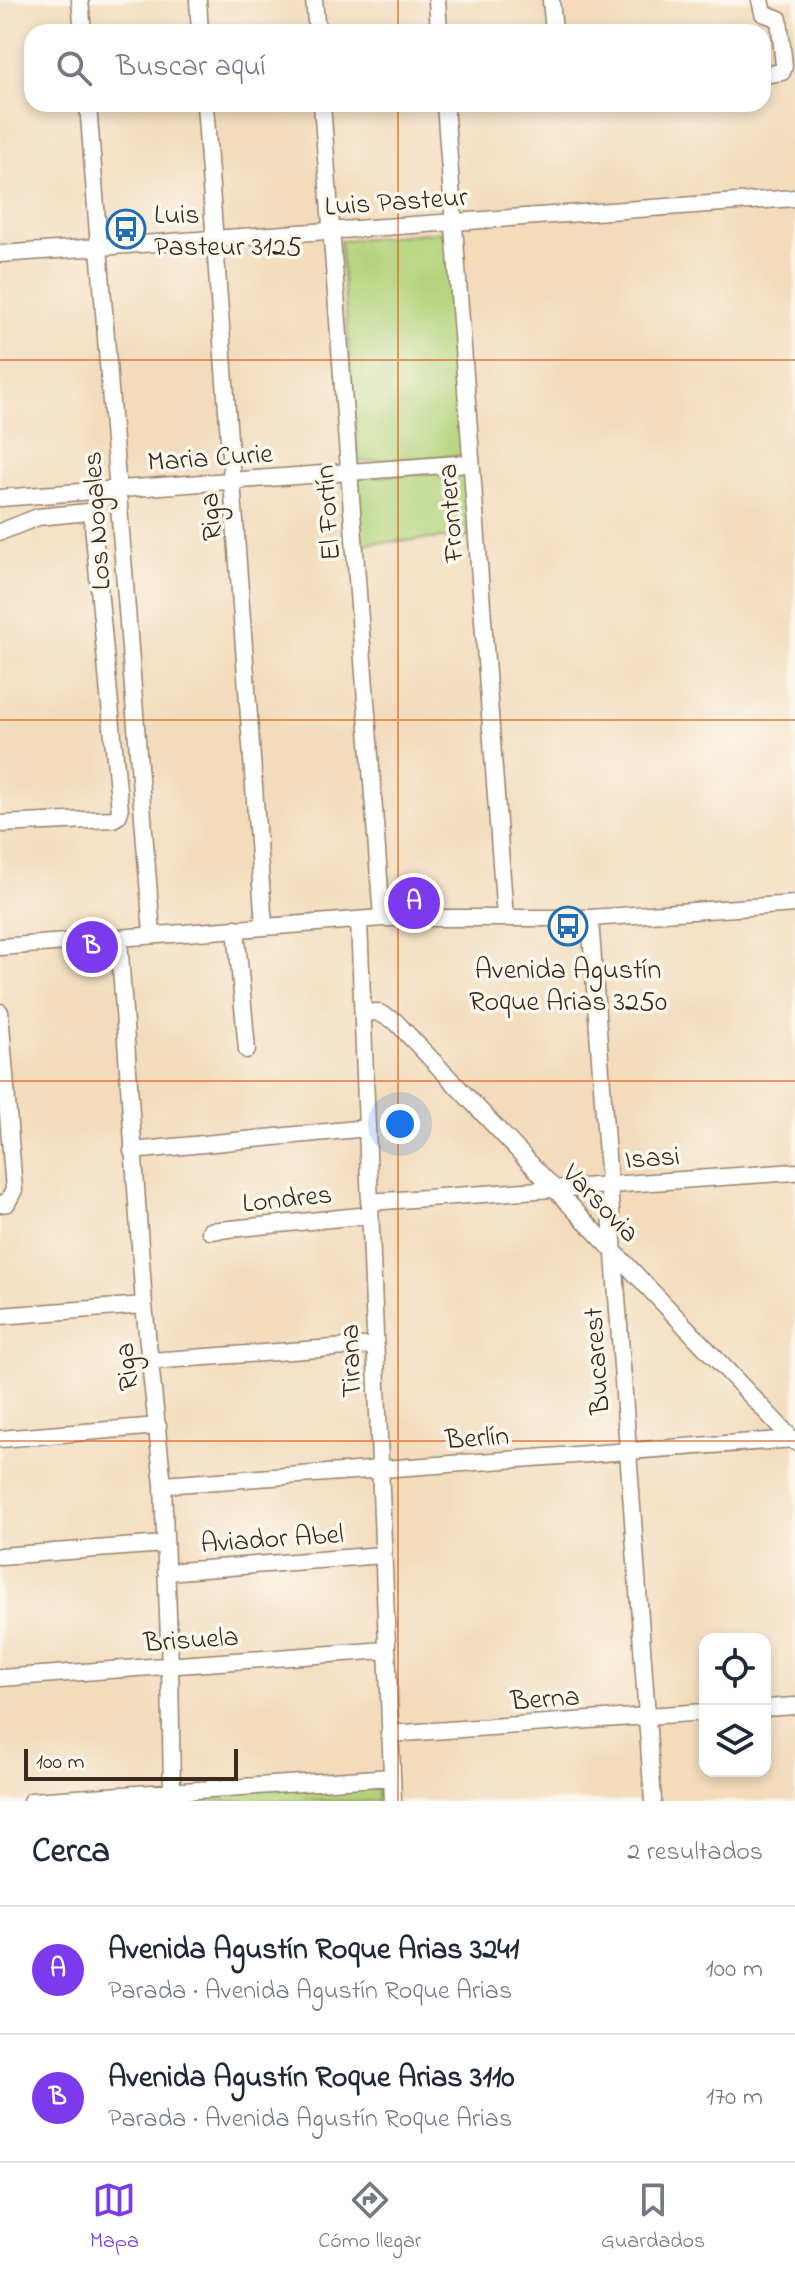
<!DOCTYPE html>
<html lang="es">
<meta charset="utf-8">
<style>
body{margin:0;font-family:"Indie Flower",sans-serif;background:#f2f2f3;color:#1f2937}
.controls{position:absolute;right:24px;bottom:24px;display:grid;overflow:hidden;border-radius:16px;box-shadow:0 4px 12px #0003}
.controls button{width:72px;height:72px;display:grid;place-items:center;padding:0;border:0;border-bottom:2px solid #e0e1e3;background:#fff;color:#1f2937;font:40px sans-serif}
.scale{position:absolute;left:24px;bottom:20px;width:214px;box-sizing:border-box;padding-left:8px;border:4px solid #3b2a1e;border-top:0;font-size:22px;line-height:28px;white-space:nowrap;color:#3b2a1e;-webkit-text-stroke:6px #fbf7ec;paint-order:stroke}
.you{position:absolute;left:400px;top:1124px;width:28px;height:28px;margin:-20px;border:6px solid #fff;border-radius:50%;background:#1a73e8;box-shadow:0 0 0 12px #1a73e833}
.badge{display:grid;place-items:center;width:52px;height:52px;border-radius:50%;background:#7c3aed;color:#fff;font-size:26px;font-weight:700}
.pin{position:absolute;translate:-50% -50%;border:4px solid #fff;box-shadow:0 2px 8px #0006}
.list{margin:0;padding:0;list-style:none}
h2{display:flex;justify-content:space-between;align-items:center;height:104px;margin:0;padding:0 32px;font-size:34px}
h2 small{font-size:26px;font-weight:400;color:#747a83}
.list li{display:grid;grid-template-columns:52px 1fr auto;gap:24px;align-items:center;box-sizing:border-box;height:128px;padding:0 32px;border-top:2px solid #e0e1e3}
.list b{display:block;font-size:30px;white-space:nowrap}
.list p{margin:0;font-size:26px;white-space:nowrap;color:#747a83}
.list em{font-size:26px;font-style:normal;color:#747a83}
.icon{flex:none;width:44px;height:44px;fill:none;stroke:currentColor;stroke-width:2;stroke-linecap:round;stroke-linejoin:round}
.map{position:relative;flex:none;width:795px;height:1801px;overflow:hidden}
.search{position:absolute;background:#fff;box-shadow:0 4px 12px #0003;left:24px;right:24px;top:24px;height:88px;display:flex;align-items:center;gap:20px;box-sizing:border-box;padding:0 28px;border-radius:24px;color:#747a83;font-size:30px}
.sheet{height:360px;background:#fff}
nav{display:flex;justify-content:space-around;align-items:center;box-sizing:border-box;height:112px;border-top:2px solid #e0e1e3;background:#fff;font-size:22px;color:#747a83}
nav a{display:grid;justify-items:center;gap:4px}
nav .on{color:#7c3aed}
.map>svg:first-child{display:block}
.green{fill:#b3d37a;stroke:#777e4c;stroke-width:2}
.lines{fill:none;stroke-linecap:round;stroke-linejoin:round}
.street-casing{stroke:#97826d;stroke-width:19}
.street{stroke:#fff;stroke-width:16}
.grid{fill:none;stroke:#d7540e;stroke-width:2;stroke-opacity:0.55}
.labels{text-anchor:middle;stroke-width:7;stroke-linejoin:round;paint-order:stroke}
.street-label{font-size:28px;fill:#3b2a1e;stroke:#fbf7ec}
.poi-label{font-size:28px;fill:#3b2a1e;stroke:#fbf7ec;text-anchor:start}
</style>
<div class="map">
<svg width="795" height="1801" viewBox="0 0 795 1801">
<rect width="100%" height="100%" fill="#fbf7ec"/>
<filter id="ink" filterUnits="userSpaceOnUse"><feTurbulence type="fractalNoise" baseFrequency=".0125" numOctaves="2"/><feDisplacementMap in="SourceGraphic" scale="16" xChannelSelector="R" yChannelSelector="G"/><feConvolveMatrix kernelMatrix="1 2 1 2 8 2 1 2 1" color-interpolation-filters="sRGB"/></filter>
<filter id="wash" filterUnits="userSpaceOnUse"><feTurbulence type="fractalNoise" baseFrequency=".006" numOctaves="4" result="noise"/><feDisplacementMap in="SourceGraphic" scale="32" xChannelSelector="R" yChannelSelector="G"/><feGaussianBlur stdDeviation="1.8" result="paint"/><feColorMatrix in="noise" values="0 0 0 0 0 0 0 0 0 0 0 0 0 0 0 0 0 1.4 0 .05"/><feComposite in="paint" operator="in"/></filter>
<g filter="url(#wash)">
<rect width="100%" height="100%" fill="#f3dbbc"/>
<!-- green -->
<path class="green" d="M446,231l18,224 -106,7 -18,-221z
M468,471l3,65 -112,8 -4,-66z
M377,1781l1,20h-178v-8z"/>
</g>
<g filter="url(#ink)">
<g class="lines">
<!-- street casing -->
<g class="street-casing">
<path id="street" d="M80,0l3,32
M198,0l2,32
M314,0l3,32
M437,0l2,32
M551,0l3,32
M760,0l3,13 16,6 5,47 -2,6 -19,3
M88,104l64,830
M205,104l59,822
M322,104l60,814
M445,104l60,814
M0,254l795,-56
M0,498l471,-35
M0,532l38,-15 50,-5 4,2 28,297 -2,5 -5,3 -113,5
M590,918l63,883
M359,920l34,881
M236,928l11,122
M119,938l25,367 19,180 7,181 2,126
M0,947l382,-29h208l205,-14
M0,1012l14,178 -7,13 -7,1
M363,1013l14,-1 18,9 400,421
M132,1151l235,-23
M369,1202l426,-30
M210,1231l160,-16
M0,1316l144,-11
M150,1361l225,-16
M0,1439l158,-13
M163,1485l632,-46
M0,1556l164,-12
M166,1572l216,-17
M0,1678l386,-28
M765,1708l30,-2
M389,1734l316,-22
M31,1801l361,-24"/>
</g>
<!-- street -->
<use href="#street" class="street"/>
</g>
</g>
<!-- grid -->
<path class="grid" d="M398,0v32M398,104v1697M0,360h795M0,720h795M0,1081h795M0,1441h795"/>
<!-- icons -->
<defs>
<g id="bus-ring" transform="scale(2)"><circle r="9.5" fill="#fbf7ec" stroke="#1f6fb2" stroke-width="1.5"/><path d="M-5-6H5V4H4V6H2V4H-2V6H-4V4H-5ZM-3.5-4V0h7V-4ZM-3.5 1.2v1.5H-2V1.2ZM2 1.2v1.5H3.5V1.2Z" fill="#1f6fb2"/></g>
</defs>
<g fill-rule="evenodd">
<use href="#bus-ring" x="126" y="229"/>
<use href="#bus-ring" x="568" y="926"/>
</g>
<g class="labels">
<!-- street labels -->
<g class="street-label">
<text transform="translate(396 200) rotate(-4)" y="10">Luis Pasteur</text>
<text transform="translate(210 456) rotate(-4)" y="10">Maria Curie</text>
<text transform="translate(326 513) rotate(-94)" y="10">El Fortín</text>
<text transform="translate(449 513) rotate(-94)" y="10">Frontera</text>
<text transform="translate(209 517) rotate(-94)" y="10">Riga</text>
<text transform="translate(95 521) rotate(-94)" y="10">Los Nogales</text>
<text transform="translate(652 1156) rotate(-4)" y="10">Isasi</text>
<text transform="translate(287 1197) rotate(-6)" y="10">Londres</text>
<text transform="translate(602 1202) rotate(46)" y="10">Varsovia</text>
<text transform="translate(349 1361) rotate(-92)" y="10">Tirana</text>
<text transform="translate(595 1361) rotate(-94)" y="10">Bucarest</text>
<text transform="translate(125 1367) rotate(-96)" y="10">Riga</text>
<text transform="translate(477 1436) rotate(-4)" y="10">Berlín</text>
<text transform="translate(272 1537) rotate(-4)" y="10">Aviador Abel</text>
<text transform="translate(191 1638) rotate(-4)" y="10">Brisuela</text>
<text transform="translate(545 1697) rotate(-4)" y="10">Berna</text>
</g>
<!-- poi labels -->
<g class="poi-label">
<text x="154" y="223">Luis<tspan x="154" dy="32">Pasteur 3125</tspan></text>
<text x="568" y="978" text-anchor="middle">Avenida Agustín<tspan x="568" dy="32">Roque Arias 3250</tspan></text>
</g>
</g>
</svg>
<div class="controls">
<button><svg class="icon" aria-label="locate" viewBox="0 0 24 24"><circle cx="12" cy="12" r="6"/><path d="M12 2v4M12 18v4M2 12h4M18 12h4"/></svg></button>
<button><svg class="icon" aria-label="layers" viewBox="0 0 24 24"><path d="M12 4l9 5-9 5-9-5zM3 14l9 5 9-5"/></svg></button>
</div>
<div class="scale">100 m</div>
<div class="you"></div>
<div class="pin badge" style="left:414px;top:903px">A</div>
<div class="pin badge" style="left:92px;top:947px">B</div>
<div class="search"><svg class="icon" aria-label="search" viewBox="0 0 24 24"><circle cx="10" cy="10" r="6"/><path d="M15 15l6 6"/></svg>Buscar aquí</div>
</div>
<section class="sheet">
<h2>Cerca<small>2 resultados</small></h2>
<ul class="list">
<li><span class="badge">A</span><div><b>Avenida Agustín Roque Arias 3241</b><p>Parada · Avenida Agustín Roque Arias</p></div><em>100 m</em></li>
<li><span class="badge">B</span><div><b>Avenida Agustín Roque Arias 3110</b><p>Parada · Avenida Agustín Roque Arias</p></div><em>170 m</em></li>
</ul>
</section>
<nav>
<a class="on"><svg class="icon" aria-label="map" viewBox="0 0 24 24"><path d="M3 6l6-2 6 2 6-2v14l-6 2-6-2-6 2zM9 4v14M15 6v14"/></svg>Mapa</a>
<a><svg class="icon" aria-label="directions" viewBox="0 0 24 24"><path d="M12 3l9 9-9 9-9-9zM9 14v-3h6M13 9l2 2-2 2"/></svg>Cómo llegar</a>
<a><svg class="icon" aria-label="saved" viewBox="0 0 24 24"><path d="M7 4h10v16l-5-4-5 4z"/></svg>Guardados</a>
</nav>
